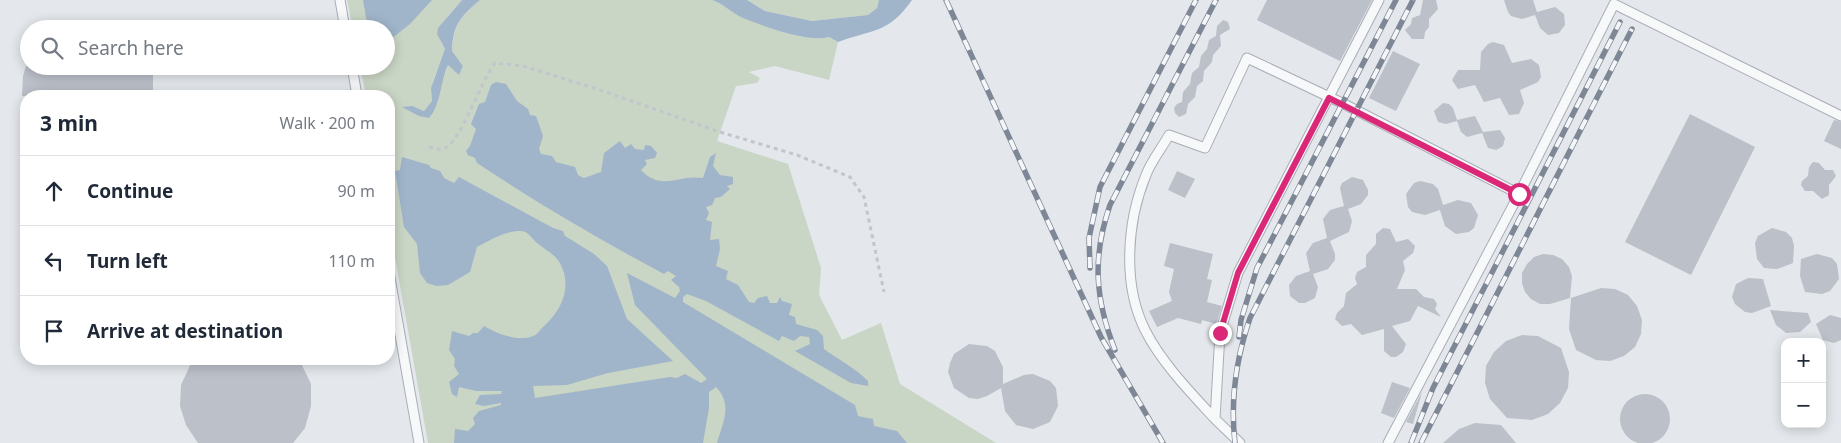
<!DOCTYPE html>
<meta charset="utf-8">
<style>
body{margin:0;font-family:"Noto Sans",sans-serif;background:#f6f6f7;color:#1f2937}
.controls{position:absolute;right:15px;bottom:15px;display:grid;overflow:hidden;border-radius:10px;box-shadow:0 2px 12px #0003}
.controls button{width:45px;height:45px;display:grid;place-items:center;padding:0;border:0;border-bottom:1px solid #e0e1e3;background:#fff;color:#1f2937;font:25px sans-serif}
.stop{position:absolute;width:15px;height:15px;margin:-11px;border:4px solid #db2777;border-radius:50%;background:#fff}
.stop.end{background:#db2777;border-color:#fff;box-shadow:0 1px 5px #0008}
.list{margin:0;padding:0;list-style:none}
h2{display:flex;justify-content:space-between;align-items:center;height:65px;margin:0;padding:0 20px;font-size:21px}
h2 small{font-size:16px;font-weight:400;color:#747a83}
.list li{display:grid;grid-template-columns:32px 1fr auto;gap:15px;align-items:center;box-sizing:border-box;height:70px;padding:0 20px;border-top:1px solid #e0e1e3}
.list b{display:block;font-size:19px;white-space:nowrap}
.list em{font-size:16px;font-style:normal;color:#747a83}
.icon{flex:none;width:28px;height:28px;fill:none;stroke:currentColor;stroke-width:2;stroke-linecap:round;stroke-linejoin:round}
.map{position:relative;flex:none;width:1841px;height:443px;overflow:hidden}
.search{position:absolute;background:#fff;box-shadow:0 2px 12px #0003;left:20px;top:20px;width:375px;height:55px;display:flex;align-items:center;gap:12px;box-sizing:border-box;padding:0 18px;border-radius:28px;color:#747a83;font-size:19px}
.panel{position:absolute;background:#fff;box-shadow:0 2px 12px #0003;left:20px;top:90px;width:375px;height:275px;border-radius:20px}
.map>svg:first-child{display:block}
.green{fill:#c9d5c5}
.water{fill:#a0b5ca}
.building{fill:#bbc0c9}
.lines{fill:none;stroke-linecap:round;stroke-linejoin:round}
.service-casing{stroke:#a9aeb6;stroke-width:11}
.path{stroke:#c2c5cb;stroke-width:3;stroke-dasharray:4 4;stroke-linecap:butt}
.service{stroke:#f7f8fa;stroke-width:9}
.rail-casing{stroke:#7e8795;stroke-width:5.5}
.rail{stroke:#f4f6f9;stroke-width:4;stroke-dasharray:11;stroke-linecap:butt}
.route{stroke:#db2777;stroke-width:6}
</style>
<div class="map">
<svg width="1841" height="443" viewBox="0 0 1841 443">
<rect width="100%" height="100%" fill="#e4e7eb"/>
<!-- green -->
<path class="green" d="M347,0h115l-15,17 -6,25 4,7c-4,20 -16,29 -13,52l-8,10 -7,-3 12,10 19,-53 11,9 4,-8 -11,-15c2,-26 8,-34 28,-51h232c12,4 20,13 31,17 19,9 65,26 86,20l9,5 -9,38 -54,-14 -26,6 11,6 -3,5 -21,3 -19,55 71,23 33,104 -2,27 23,45 39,-17 19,61 96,59h-568l-39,-220v-127h-23l-6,-30h26v-37h-33z
M747,0h132l-2,8 -9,7 -56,6 -47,-10z"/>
<!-- water -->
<path class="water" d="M363,0h69l-22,24 -24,19v-14h-18z
M462,0h18c-20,17 -27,25 -28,51l11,15 -4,9 -11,-10c-8,17 -7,40 -19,53l-10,-2 -17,-9 10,-1 12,5 8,-10 -1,-13 14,-39 -8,-15 1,-6z
M712,0h35l18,11 47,10 56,-6 9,-7 2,-8h33c-24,34 -39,29 -74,42l-9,-5c-21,6 -66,-11 -86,-19 -11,-5 -19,-14 -31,-18z
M496,82l10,2 11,17 11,8 2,6 6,1 7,20 -4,13 2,5 11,2 4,6 19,5 3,8 6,3 17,-6 3,-19 16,-12 5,7 6,-4 4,5 9,1 1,-5 6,1 6,7 -2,5 -10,2 2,4 -6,6c21,22 37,4 62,8l7,-21 6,-4 -3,13 7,9 13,2v7l-6,2 3,3 -9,8 -6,1 -3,7 -6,2 3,6 -3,7 6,2 -2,18 9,-1 1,10 -4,17 12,5 -2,8 12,6 11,17 5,1 4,-5 9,-2 3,7h7l3,-6 2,4 10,3 -3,11 6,2 1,7 21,6 6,6 1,13c15,11 31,19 44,32v5l-17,-3 -56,-32 15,-7 -1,-7 -9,-1 -6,5 -12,-5 -3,5 -73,-40 -19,-7 -4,3v5l172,103 3,11 15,3 1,7 23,5 10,12h-190c6,-21 16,-38 -1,-56l-7,5v16l-6,35h-249l1,-14 13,2 7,-7 -2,-6 6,-7 22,-6v-2l-17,3 -9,-2 5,-9 21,-1 1,-3h-26l-17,-4 -2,10 -5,-3 -3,-12 10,-8 -5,-8 1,-7 -6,-9 3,-19 17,5 4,-3h5l6,-7c13,8 37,17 51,9 3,-1 5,-6 8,-8 16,-14 28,-35 20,-57 -5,-15 -15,-18 -26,-27 -6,-5 -8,-12 -17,-12 -16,0 -30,9 -43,16l-7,25 -22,13 -11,1 -10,-3 -7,-10 -3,-29 -13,-17 -9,-56 5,-1 2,-13 27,8 2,3 9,3 4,7 10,5 5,-6 94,51 10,3 2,5 29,18 13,12 20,53 46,42 -65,12 -41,12 -34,1 2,12 135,-21 7,1 8,-4 16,9 6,-4 -72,-74 -8,-32 48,25 5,-7 -1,-4 -8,-7 5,-4 -8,-5 -4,3c-64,-34 -127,-71 -187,-111l-2,-5 -7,-3 -2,-4 4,-5 6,-17 -5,-5 8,-20 6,-2 6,-17z"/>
<!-- building -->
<path class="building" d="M1267,0h105l-32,61 -83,-41z
M1423,0h13l2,9 -9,10v8l-4,5 -1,7h-12l-7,-9 6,-6 1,-6 8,-3z
M1504,0h29l4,12 18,-5 9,7 1,11 -6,8 -11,2 -8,-7 -5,-13 -13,4 -11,-3 -3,-4z
M1223,20l5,2 2,7 -10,6 1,11 -8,9 -1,7 -8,9 -1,10 -6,5 -2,11 -7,7 -2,10 -7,3 -4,-4 -1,-5 3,-4 5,-2 1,-10 7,-8 2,-11 7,-6 2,-11 6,-7 2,-9 7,-4 1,-10z
M1493,42l11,3 8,18 19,-4 8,6 2,12 -3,5 -18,8 4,13 -5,11 -10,1 -9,-17 -16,4 -9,-17 -17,4 -6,-9 6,-10h22l1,-18 7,-8z
M1393,51l27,13 -24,47 -27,-13z
M26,66h124l3,8v22h-131l1,-20z
M1443,103l6,1 4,4 4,12 18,-4 8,16 17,-2 5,8 -2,8 -7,4 -8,-2 -6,-15 -15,4 -6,-5 -4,-11 -11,3 -8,-2 -4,-11z
M1690,114l65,33 -64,128 -66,-33z
M1834,120l7,2v27l-17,-8z
M1813,162l6,1 6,7h8l3,6 -7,9v10l-7,4 -9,-8h-8l-4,-6 1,-4 6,-5 1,-9z
M1177,171l18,8 -10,19 -17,-8z
M1352,177l11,3 5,10v5l-7,9 -13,5 4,12 -3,11 -19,9 5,13v6l-7,9 -15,5 5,13 -3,11 -10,5h-6l-9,-7 -1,-11 7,-9 14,-5 -4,-18 7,-10 14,-5 -4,-19 7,-9 14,-4 -4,-18 2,-5z
M1420,181l13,3 5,5 5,16 15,-5 13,3 7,12 -4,13 -5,4 -13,2 -11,-8 -5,-16 -15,5 -13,-3 -4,-5 -2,-13 8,-11z
M1383,228l7,1 6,13 12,-3 7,7 -2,7 -10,8 2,9 -8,19h19l8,8 10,2 3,5 -2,5 6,8 -23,-11 -8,15 -18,5 14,18 -3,8 -7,5h-5l-7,-6v-22l-22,6 -11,-11 -9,2 -7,-7 2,-6 7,-7 2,-13 11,-9 -2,-6 2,-6 9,-5v-12l10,-11v-10z
M1772,228l14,4 6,6 2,8 -1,17 -16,6 -13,-1 -7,-9 -2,-16 3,-7z
M1170,243l43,11 -6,25 5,1 -5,22 15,4 -6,18 -14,-4 -1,4 -23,-6 -21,9 -8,-16 23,-10 -3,-9 5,-23 -10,-3z
M1543,254l10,1 9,4 7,8 3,9 -2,22 -20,6h-10l-9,-5 -6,-7 -3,-9v-10l5,-9 7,-7z
M1817,254l15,4 5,6 2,15 -9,12 -8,3 -17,-2 -5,-16 1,-17z
M1748,278l15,1 8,27 -19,7 -7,-1 -10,-8 -3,-7 4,-13z
M1601,288l14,1 13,6 9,11 5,14 -1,14 -6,13 -11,9 -14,5 -14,-1 -20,-10 -7,-21 2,-31z
M1770,310l38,3 3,9 -11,10 -14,1 -10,-8z
M1830,315l11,3v22l-7,3 -11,-3 -7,-16z
M1522,335l16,1 23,12 8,24 -1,16 -8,15 -12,11 -16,6 -25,-2 -17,-19 -5,-16 1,-17 8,-14 12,-11z
M969,344l18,2 8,5 8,16v17l21,-9 9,-1 17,7 6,7 2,18 -8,16 -17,7 -17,-4 -11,-14 -4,-23 -14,8 -9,3 -9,-1 -15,-10 -6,-16 2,-9 4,-9z
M193,359h106l12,25v22l-6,22 -12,15h-95l-12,-18 -6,-19 1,-21z
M1392,382l18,6 -16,30 -13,-5z
M1422,392l-9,32 -7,-2z
M1620 419a25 25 0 1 1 50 0a25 25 0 1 1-50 0Z
M1475,423l26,2 15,18h-73l16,-14z"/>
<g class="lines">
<!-- service casing -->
<g class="service-casing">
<path id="service" d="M340,0l5,29
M352,66l5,30
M1519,194l95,-190 227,112
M389,272l30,171
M1215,419c-24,-26 -54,-57 -70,-89 -23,-46 -18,-109 1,-155 5,-14 16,-27 23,-40l36,13 42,-90 95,45 177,91 -131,249
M1240,443l-25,-24 5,-86 18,-60 141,-273"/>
</g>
<!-- path -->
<path class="path" d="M429,147c6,2 12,4 18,0 16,-12 33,-64 48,-84l28,3 74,23 123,43 77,23 53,22 14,20 20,95"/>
<!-- service -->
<use href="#service" class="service"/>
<!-- rail casing -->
<g class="rail-casing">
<path id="rail" d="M946,0l155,337 62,106
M1090,268l-1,-30 11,-51 96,-187
M1239,337l2,-17 16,-52 139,-268
M1115,350c-20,-51 -23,-93 -5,-145l106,-205
M1235,443c-5,-44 1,-84 15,-125l163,-318
M1411,443l22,-55 187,-366
M1421,443l211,-414"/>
</g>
<!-- rail -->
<use href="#rail" class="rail"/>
</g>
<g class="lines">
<!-- route -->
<path class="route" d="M1220,333l18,-60 91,-175 190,96"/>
</g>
</svg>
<div class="controls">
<button>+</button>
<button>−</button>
</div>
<div class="stop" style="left:1519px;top:194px"></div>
<div class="stop end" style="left:1220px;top:333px"></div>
<div class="search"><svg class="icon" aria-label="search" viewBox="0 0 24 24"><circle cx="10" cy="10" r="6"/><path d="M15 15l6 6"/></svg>Search here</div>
<section class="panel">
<h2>3 min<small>Walk · 200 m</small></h2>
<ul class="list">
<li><svg class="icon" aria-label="ahead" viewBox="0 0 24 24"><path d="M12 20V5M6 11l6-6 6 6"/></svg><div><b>Continue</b></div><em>90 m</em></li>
<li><svg class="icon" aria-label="left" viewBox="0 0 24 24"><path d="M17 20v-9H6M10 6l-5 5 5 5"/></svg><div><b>Turn left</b></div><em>110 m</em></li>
<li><svg class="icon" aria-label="arrive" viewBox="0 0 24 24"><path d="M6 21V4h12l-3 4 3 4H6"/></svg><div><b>Arrive at destination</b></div></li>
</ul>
</section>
</div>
